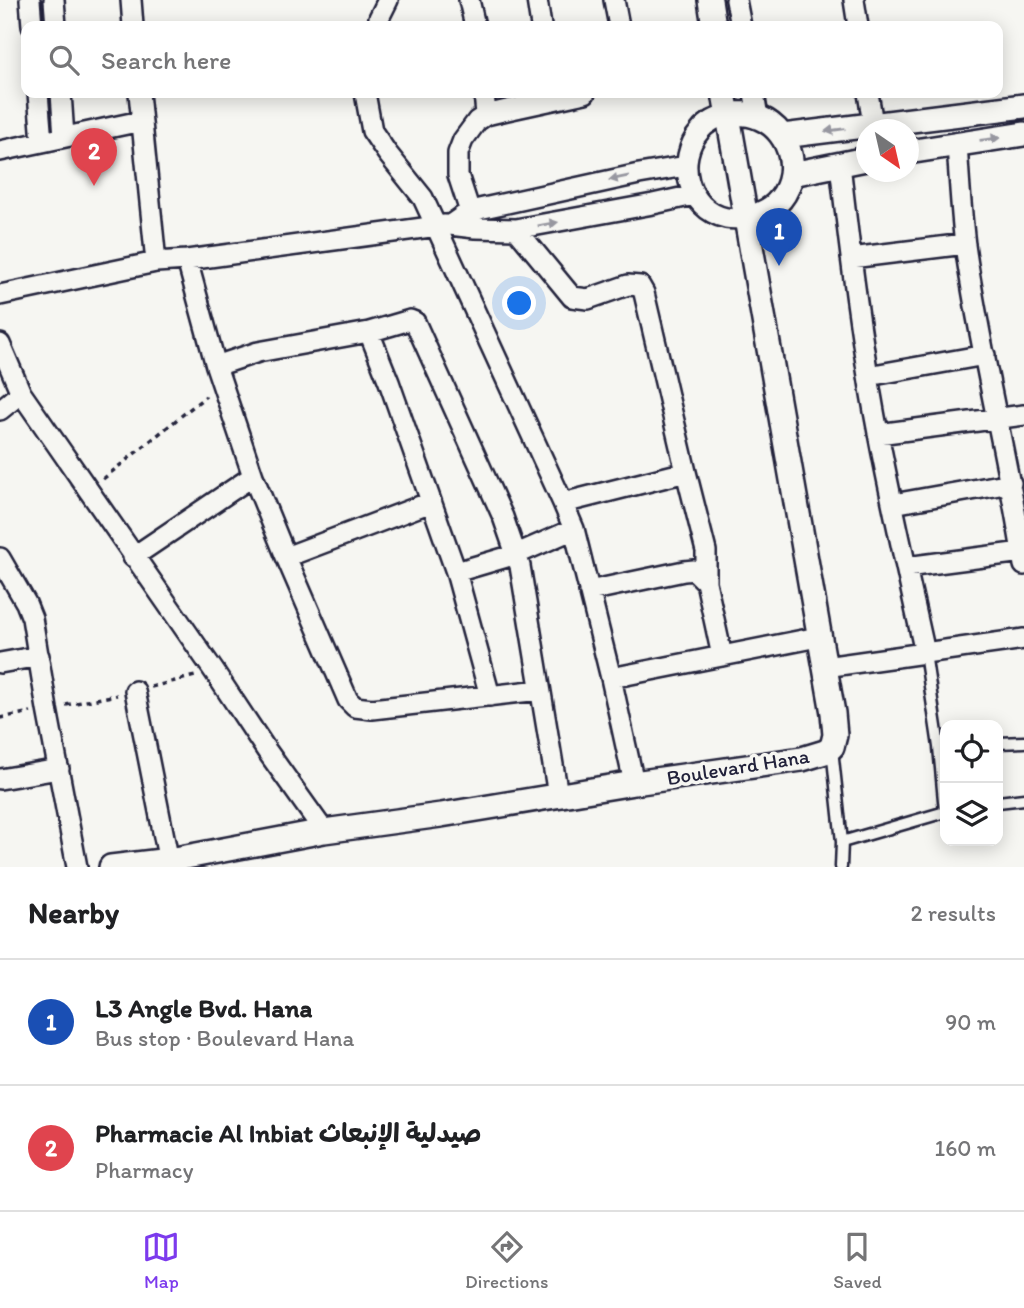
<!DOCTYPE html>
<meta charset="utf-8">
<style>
body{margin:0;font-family:Itim,"Playpen Sans Arabic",sans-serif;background:#f2f2f2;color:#202124}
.controls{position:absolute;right:21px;bottom:21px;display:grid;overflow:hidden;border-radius:14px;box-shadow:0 4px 18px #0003}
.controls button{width:63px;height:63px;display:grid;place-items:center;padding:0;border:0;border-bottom:2px solid #e0e0e0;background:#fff;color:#202124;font:35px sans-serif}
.compass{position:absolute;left:856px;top:119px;width:63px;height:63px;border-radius:50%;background:#fff;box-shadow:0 4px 18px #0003;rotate:146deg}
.you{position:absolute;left:520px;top:304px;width:24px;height:24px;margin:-18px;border:5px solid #fff;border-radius:50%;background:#1a73e8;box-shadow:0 0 0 10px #1a73e833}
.badge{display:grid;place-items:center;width:46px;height:46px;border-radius:50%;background:#7c3aed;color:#fff;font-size:23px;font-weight:700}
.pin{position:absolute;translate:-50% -58px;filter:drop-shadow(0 2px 4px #0008)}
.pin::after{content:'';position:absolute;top:37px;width:24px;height:21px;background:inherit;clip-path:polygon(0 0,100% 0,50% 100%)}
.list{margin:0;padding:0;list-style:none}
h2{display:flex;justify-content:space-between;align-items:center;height:91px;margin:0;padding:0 28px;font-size:30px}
h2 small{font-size:23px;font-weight:400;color:#757577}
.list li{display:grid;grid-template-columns:46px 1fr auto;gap:21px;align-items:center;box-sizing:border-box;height:126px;padding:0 28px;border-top:2px solid #e0e0e0}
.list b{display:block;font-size:26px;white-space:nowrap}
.list p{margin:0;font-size:23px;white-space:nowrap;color:#757577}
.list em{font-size:23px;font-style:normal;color:#757577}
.icon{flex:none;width:38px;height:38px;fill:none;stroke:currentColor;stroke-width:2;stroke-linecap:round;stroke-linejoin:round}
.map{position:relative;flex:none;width:1024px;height:867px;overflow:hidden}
.search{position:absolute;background:#fff;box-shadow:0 4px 18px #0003;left:21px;right:21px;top:21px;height:77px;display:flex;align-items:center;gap:18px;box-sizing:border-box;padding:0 24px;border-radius:14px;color:#757577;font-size:26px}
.sheet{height:343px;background:#fff}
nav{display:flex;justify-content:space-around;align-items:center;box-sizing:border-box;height:98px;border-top:2px solid #e0e0e0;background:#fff;font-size:19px;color:#757577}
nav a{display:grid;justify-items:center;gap:4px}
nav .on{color:#7c3aed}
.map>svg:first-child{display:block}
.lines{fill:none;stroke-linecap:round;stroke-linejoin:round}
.service-casing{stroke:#22223b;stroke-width:15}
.minor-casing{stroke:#22223b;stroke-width:24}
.tertiary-casing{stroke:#22223b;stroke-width:28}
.path{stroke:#22223b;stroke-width:3.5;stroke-dasharray:5 5;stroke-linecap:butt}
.service{stroke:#f6f6f2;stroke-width:10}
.minor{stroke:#f6f6f2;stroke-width:19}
.tertiary{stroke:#f6f6f2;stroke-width:23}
.oneway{fill:#9797a0}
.labels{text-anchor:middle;stroke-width:7;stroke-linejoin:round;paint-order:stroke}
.street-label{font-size:21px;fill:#22223b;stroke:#f6f6f2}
</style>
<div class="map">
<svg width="1024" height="867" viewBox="0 0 1024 867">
<rect width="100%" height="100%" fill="#f6f6f2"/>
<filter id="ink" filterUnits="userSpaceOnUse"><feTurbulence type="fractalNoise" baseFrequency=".0143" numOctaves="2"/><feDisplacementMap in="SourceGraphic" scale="14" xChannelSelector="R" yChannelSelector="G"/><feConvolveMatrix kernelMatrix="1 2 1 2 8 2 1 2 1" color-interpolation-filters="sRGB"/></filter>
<g filter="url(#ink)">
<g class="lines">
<!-- service casing -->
<g class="service-casing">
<path id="service" d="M925,653l14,94 6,64
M998,743l26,-1
M832,749l10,93 -1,25
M998,802l26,-3
M842,842l103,-30"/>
</g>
<!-- minor casing -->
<g class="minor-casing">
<path id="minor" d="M30,0l2,26
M54,0l2,26
M131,0l2,26
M469,0l6,26
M537,0l4,26
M614,0l5,26
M736,0l5,26
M854,0l4,26
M378,26l1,-8 9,-18
M38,93l4,49
M61,93l3,44
M139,93l17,169
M365,93l7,38 15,22 36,45 140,305 11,26 37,149 23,105
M484,93l2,22
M754,93l4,24
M868,93l5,31
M728,114c-11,4 -21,8 -28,17 -25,28 -13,78 26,87 7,1 14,1 21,1
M957,143c2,34 4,68 8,102 15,107 43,213 59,320
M0,151l141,-30
M840,164c10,90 21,180 38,269 14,74 31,147 47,220
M686,166l-47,8 -169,37 -20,14 25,3 41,1 137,-25 41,-9
M474,224l-16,-49v-22l5,-13 14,-19 9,-6 21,-5 78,-17
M516,229l56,68 16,2 40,-14 12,1 4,7 42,179 -123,31
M851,258l114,-14
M187,260l29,106 37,110 33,81 62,143 7,7 17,2 168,-19
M0,295l156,-33 31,-2 258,-35
M369,332l20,50 67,190 34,124
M0,344l21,49 193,278 53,80 57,80
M216,366l42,-14 111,-20 41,-12 5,2 88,195 17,49 38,229
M868,376l117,-21
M0,410l21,-17
M878,434l146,-19
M686,472l20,79v31
M893,504l118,-21
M133,557l120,-81
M286,557l145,-55
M0,558l26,45 6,15 15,91 30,158
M906,567l116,-15
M456,572l61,-18 57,-25
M589,591l95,-20 10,-1 12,12 16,74
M0,663l39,-7
M825,667l199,-28
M611,678l207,-41
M135,691l35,176
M0,779l59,-10"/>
</g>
<!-- tertiary casing -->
<g class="tertiary-casing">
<path id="tertiary" d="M710,0l4,26
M728,114c11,-1 21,-1 32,4 33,14 43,60 16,86 -8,8 -18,11 -29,15
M783,136l241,-30
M908,152l116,-18
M792,174l74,-15
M111,867l59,-7 154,-29 117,-16 193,-32 168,-24 23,-7 7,-5 3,-12 -2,-22 -109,-620"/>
</g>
<!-- path -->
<path class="path" d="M103,479l103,-83
M151,687l44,-11
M66,705l51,-10
M0,718l31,-6"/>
<!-- service -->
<use href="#service" class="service"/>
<!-- minor -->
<use href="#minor" class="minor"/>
<!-- tertiary -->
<use href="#tertiary" class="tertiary"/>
</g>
<!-- one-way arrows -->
<defs><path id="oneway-solid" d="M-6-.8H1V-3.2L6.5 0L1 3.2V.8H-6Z" transform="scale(1.75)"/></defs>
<g class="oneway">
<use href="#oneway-solid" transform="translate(835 130) rotate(172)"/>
<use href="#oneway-solid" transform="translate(990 139) rotate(-7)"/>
<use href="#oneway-solid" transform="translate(619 178) rotate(168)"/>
<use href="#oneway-solid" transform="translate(548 224) rotate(-10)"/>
</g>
</g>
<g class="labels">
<!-- street labels -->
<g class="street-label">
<text transform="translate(738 767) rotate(-9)" y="7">Boulevard Hana</text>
</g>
</g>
</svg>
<div class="controls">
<button><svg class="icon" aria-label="locate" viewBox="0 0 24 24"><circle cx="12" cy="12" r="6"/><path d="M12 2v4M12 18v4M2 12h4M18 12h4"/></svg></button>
<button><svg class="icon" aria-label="layers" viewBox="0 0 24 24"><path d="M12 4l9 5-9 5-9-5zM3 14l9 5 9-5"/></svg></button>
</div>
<svg class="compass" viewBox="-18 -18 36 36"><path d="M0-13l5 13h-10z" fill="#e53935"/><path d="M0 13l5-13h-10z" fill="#757577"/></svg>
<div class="you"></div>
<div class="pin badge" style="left:779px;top:266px;background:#1a4fb4">1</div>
<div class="pin badge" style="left:94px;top:186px;background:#e0444e">2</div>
<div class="search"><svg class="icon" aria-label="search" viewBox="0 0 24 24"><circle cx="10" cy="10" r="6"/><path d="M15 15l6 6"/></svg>Search here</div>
</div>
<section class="sheet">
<h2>Nearby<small>2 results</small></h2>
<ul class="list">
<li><span class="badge" style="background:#1a4fb4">1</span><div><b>L3 Angle Bvd. Hana</b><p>Bus stop · Boulevard Hana</p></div><em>90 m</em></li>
<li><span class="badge" style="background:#e0444e">2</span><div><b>Pharmacie Al Inbiat صيدلية الإنبعاث</b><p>Pharmacy</p></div><em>160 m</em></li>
</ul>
</section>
<nav>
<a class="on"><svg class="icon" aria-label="map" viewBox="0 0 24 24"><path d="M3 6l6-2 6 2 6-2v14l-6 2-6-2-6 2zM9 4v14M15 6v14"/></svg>Map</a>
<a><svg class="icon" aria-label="directions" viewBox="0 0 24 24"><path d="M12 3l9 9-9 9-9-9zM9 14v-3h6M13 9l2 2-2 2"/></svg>Directions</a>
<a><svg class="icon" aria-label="saved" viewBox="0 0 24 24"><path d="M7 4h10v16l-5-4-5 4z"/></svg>Saved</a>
</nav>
